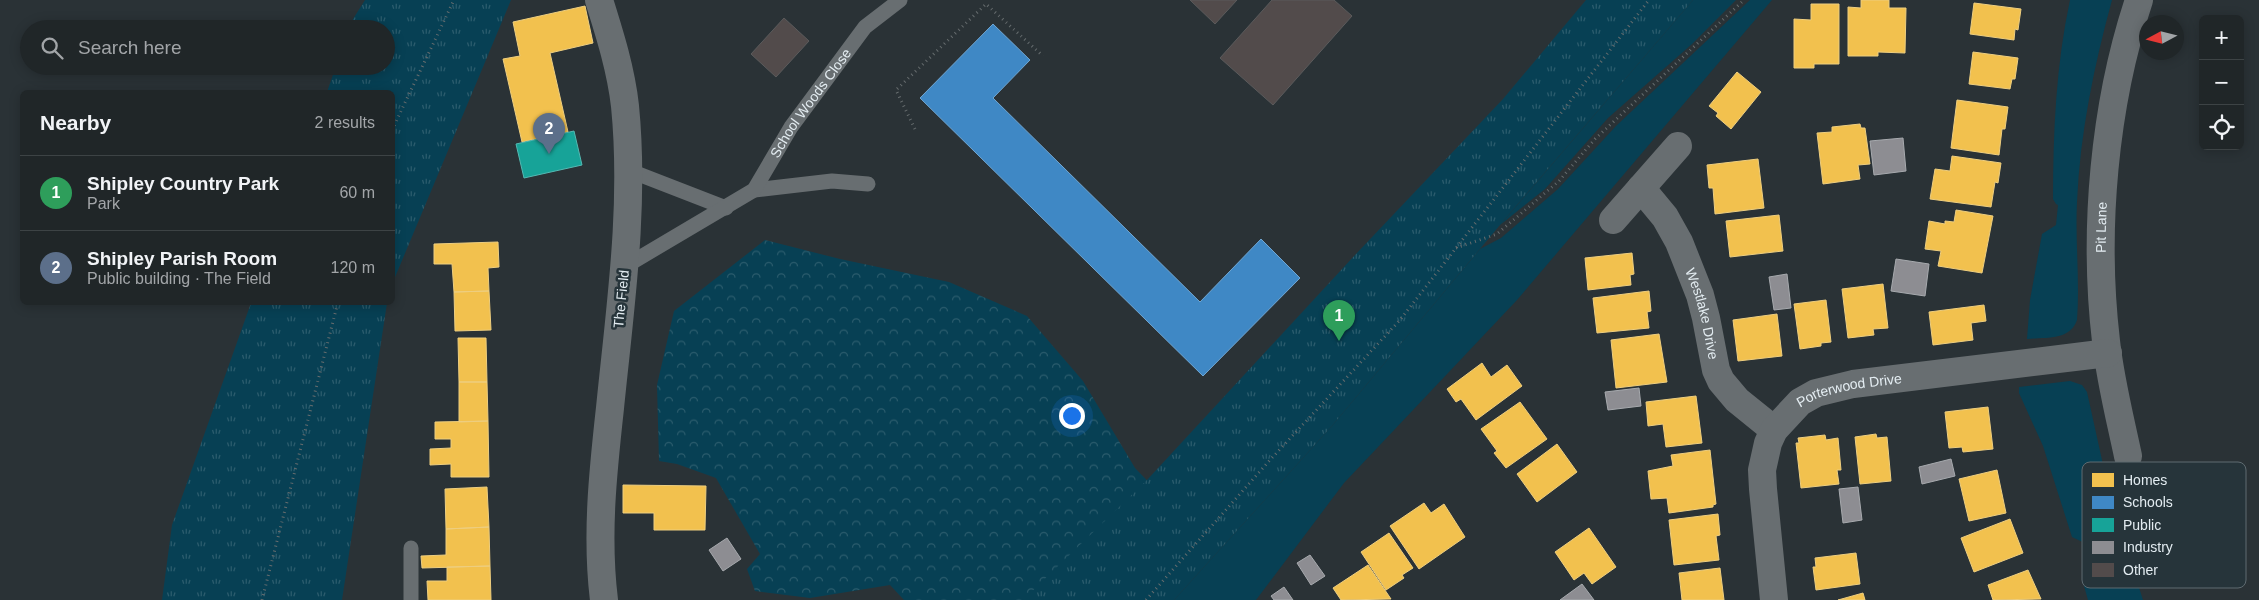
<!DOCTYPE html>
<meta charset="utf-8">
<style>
body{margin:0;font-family:Arial,sans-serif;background:#2d3234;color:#f1f3f6}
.controls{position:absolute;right:15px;top:15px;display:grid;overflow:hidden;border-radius:8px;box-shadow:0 2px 12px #0003}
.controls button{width:45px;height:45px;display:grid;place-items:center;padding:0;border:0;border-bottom:1px solid #3d4345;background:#202628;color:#f1f3f6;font:25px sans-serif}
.compass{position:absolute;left:2139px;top:15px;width:45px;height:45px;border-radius:50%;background:#202628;box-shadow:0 2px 12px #0003;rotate:263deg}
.you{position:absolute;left:1071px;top:415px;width:18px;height:18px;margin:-12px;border:4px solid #fff;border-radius:50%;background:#1a73e8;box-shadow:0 0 0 8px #1a73e833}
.badge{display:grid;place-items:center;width:32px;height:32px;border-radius:50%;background:#a2abb0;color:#fff;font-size:16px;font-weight:700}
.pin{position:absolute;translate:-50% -41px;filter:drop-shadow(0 1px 2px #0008)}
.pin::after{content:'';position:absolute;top:26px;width:18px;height:15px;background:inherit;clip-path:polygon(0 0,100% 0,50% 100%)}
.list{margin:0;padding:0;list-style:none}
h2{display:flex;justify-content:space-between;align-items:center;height:65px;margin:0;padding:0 20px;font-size:21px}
h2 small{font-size:16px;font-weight:400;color:#a2a5a8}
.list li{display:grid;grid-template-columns:32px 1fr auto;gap:15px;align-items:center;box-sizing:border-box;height:75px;padding:0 20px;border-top:1px solid #3d4345}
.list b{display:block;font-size:19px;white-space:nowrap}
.list p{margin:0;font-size:16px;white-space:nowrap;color:#a2a5a8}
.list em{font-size:16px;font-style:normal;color:#a2a5a8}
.icon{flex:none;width:28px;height:28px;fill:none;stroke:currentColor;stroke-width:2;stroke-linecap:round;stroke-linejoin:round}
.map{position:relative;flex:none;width:2259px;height:600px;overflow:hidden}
.search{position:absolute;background:#202628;box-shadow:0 2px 12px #0003;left:20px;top:20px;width:375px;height:55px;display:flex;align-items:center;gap:12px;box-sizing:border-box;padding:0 18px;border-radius:28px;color:#a2a5a8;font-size:19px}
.panel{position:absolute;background:#202628;box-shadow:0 2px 12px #0003;left:20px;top:90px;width:375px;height:215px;border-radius:8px}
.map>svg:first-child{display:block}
.grass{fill:#074054}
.forest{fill:url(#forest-crowns)}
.park{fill:url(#park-tufts)}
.homes{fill:#f2c14e;stroke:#eece7f}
.schools{fill:#3f88c5;stroke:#70a6d2}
.public{fill:#17a398;stroke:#54b9b3}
.industry{fill:#8d8d92;stroke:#a7aaae}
.building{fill:#524b4b;stroke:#5b5b5c}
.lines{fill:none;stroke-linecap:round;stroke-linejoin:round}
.path{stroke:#666c6e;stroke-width:3;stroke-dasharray:1 4;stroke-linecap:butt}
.service{stroke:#686e71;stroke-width:15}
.minor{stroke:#686e71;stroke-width:28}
.labels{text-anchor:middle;stroke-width:5;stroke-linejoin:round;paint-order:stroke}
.street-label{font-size:14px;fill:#e3ecf1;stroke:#26343a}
.key{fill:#26343a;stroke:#5f6b71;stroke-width:1}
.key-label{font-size:14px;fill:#e3ecf1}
</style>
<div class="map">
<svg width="2259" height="600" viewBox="0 0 2259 600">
<defs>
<pattern id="forest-crowns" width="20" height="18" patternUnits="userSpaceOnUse" patternTransform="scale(1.25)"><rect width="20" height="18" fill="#074054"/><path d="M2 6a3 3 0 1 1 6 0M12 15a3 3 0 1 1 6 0" fill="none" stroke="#2b5c6d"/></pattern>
<pattern id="park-tufts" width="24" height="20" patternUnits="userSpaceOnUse" patternTransform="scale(1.25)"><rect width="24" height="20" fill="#074054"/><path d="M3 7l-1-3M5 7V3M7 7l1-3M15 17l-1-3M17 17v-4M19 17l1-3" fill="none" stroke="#2b5c6d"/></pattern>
</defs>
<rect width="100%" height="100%" fill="#2a3236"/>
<!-- grass -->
<path class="grass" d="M1693,0h43l-44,44 -84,74 -63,71 -45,36z
M1750,0h22l-255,300 -173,183 -88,117h-82l157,-173 149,-178 21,-11 57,-49 58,-63z
M2070,0h42c-18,66 -32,133 -35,202 -2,39 3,79 0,118 -7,21 -32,17 -50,19l3,-39 12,-66 14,-9 2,-20 -2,-1 -3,-5c0,-67 3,-134 17,-199z
M2070,381l12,4 5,7 24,109 32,99h-55l-6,-21 6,-9 14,-7 -3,-19 -10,1 -17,-8 -29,-91 -24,-53v-6z"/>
<!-- forest -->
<path class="forest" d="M765,240l75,19 109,23 78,34 56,65 52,87 33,34 -90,98h-174l-14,-15 -80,13 -55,-7 -8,-22 13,-15 -44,-76 -39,-14 -18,-3 -2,-76 17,-74z"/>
<!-- park -->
<path class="park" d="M365,0h146l-118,282 -1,-190h-65l9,-26h50v-37h-36l3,-10z
M1586,0h107l-188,219 -174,208 -157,173h-151l124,-120 208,-225 148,-156z
M251,303h136l-45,297h-180l10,-75z"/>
<!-- homes -->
<path class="homes" d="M1861,0h28v8h17l-1,45 -27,-1v4h-30v-49l13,1z
M1974,3l47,6 -3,21 -3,-1 -1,11 -44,-6z
M1811,4h28v60h-25v4h-20v-49l17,1z
M585,6l8,37 -43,10 18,79 -46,10 -19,-83 17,-3 -7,-34z
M1973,52l45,6 -3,21h-3l-2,10 -41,-5z
M1737,72l24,20 -30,37 -15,-13 2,-3 -9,-7z
M1957,100l51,7 -3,22h-3l-3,26 -48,-7z
M1860,124l1,4h4l5,36 -12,1 2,14 -37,5 -6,-51 15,-1v-5z
M1952,156l49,7 -3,20 -3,-1 -4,25 -61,-8 5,-30 15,2z
M1758,159l6,49 -49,6 -2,-26h-4l-2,-23z
M1956,210l37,6 -11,57 -44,-7 3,-15 -16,-2 4,-28 16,3v-3l9,1z
M1779,215l4,36 -53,6 -4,-36z
M498,242l1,25 -11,1 1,23 -35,1 -2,-28h-18v-20z
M1632,253l2,21 -4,1 1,10 -43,5 -3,-32z
M1883,284l5,44 -15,1 1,6 -26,3 -6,-49z
M489,291l2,39 -36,1 -1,-39z
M1649,291l2,20 -4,1 2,16 -52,5 -4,-35z
M1826,300l5,42 -10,1v3l-21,3 -6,-45z
M1984,305l2,16 -15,2 2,17 -40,5 -4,-33z
M1777,314l5,42 -44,5 -5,-41z
M1659,334l8,48 -51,6 -5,-48z
M458,338h28l1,44h-28z
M1482,363l9,14 16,-12 15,21 -46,34 -15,-21 -5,3 -9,-13z
M459,382h28l1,39 -29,1z
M1696,396l6,47 -36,4 -3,-23 -15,2 -2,-24z
M1520,402l27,37 -41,29 -12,-15 3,-2 -16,-22z
M1988,407l5,42 -30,3 -1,-5 -13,1 -4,-36z
M488,421l1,56h-38v-13l-21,1v-16l21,-1v-9h-16v-17z
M1876,434l1,4 10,-1 4,44 -31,3 -5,-47z
M1825,435l1,5 12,-2 3,32h-4l2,14 -38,4 -5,-45h3l-1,-5z
M1557,444l20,28 -40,30 -20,-28z
M1710,450l6,54 -3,1v2l-44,6 -2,-15 -16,1 -3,-28 25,-5 -2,-11z
M1997,470l9,43 -37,8 -10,-42z
M623,485l83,1 -1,44h-51v-17h-31z
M487,487l2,40 -43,2 -1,-40z
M1424,503l7,10 13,-9 21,33 -46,32 -29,-43z
M1718,514l2,21 -4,1 3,24 -45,5 -5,-45z
M2010,519l13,34 -49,19 -13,-34z
M489,527l1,39 -68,2 -1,-12 25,-1v-26z
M1589,528l27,39 -24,17 -8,-11 -10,7 -19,-28z
M1389,533l24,35 -11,7 2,3 -18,12 -25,-38z
M1856,553l4,31 -44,6 -3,-23h3l-1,-9z
M1368,565l23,34 -50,1 -8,-12z
M490,566l1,34h-63l-1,-19h20v-14z
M1720,568l4,32h-42l-3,-27z
M2028,570l13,29 -48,1 -5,-15z
M1863,593l2,7h-27z"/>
<!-- schools -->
<path class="schools" d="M993,24l37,36 -37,38 207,204 61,-63 39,39 -97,98 -283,-278z"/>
<!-- public -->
<path class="public" d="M574,131l8,34 -58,13 -8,-34z"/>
<!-- industry -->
<path class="industry" d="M1903,138l3,33 -32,4 -4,-34z
M1896,259l33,5 -4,32 -34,-5z
M1787,274l4,34 -17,2 -5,-33z
M1639,388l2,18 -33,4 -3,-18z
M1951,459l4,17 -33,8 -3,-17z
M1858,487l4,33 -19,3 -4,-34z
M727,538l14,21 -18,12 -14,-21z
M1310,555l15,21 -14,9 -14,-22z
M1582,584l12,16h-34z
M1284,587l9,13h-19l-3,-4z"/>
<!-- building -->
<path class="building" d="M1190,0h47l-22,24z
M1272,0h62l18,16 -79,89 -53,-47z
M784,18l25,23 -33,36 -25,-23z"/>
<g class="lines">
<!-- path -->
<path class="path" d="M915,129l-19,-39 90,-86 57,52
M392,130l62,-130
M1456,248l41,-14 62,-53 36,-42 149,-139
M262,600l76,-298
M1146,600l124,-140 130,-140 249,-320"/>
<!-- service -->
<g class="service">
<path d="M628,170l98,38"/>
<path d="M754,190l78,-9 36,3"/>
<path id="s1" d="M624,267l130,-77 37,-63 74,-100 35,-27"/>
<path d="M411,548v52"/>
</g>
<!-- minor -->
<g class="minor">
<path d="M599,0c11,35 22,70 26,106 10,101 -5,202 -15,302 -7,63 -14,128 -6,192"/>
<path id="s2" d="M1641,188l24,29 14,25 21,53 6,23 10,52 5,11 16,19 37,30"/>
<path d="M1613,220l65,-74"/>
<path id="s3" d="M2128,456c-8,-38 -18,-77 -22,-115 -13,-110 -2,-236 33,-341"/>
<path id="s4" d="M1774,600l-11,-111 -1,-19 6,-27 6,-13 26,-28 16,-9 37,-9 255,-31"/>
</g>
</g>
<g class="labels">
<!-- street labels -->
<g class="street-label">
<text dy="5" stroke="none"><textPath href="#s1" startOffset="255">School Woods Close</textPath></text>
<text dy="5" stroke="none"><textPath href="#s3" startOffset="231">Pit Lane</textPath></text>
<text transform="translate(621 299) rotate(-84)" y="5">The Field</text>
<text dy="5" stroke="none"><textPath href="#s2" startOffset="142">Westlake Drive</textPath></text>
<text dy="5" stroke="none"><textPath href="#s4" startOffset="262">Porterwood Drive</textPath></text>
</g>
</g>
<!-- legend -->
<rect x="2082" y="462" width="164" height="126" rx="8" class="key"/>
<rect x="2092" y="473" width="22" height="14" fill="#f2c14e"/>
<rect x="2092" y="496" width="22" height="13" fill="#3f88c5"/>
<rect x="2092" y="518" width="22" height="14" fill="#17a398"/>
<rect x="2092" y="541" width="22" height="13" fill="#8d8d92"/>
<rect x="2092" y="563" width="22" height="14" fill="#524b4b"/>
<g class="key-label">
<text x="2123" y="485">Homes</text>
<text x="2123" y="507">Schools</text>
<text x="2123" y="530">Public</text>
<text x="2123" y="552">Industry</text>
<text x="2123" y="575">Other</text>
</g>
</svg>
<div class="controls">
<button>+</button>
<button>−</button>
<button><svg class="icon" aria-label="locate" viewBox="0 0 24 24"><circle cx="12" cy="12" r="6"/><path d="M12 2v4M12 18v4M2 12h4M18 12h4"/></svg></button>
</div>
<svg class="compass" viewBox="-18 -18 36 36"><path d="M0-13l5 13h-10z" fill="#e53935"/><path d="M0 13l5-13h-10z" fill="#a2a5a8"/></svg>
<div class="you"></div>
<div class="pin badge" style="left:1339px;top:341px;background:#2e9e5b">1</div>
<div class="pin badge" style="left:549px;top:154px;background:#5c6f8a">2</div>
<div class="search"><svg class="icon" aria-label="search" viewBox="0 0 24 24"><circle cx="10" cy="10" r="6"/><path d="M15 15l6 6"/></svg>Search here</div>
<section class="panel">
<h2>Nearby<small>2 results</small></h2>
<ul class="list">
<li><span class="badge" style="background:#2e9e5b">1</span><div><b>Shipley Country Park</b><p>Park</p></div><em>60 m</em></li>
<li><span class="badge" style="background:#5c6f8a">2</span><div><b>Shipley Parish Room</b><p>Public building · The Field</p></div><em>120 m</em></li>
</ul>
</section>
</div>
